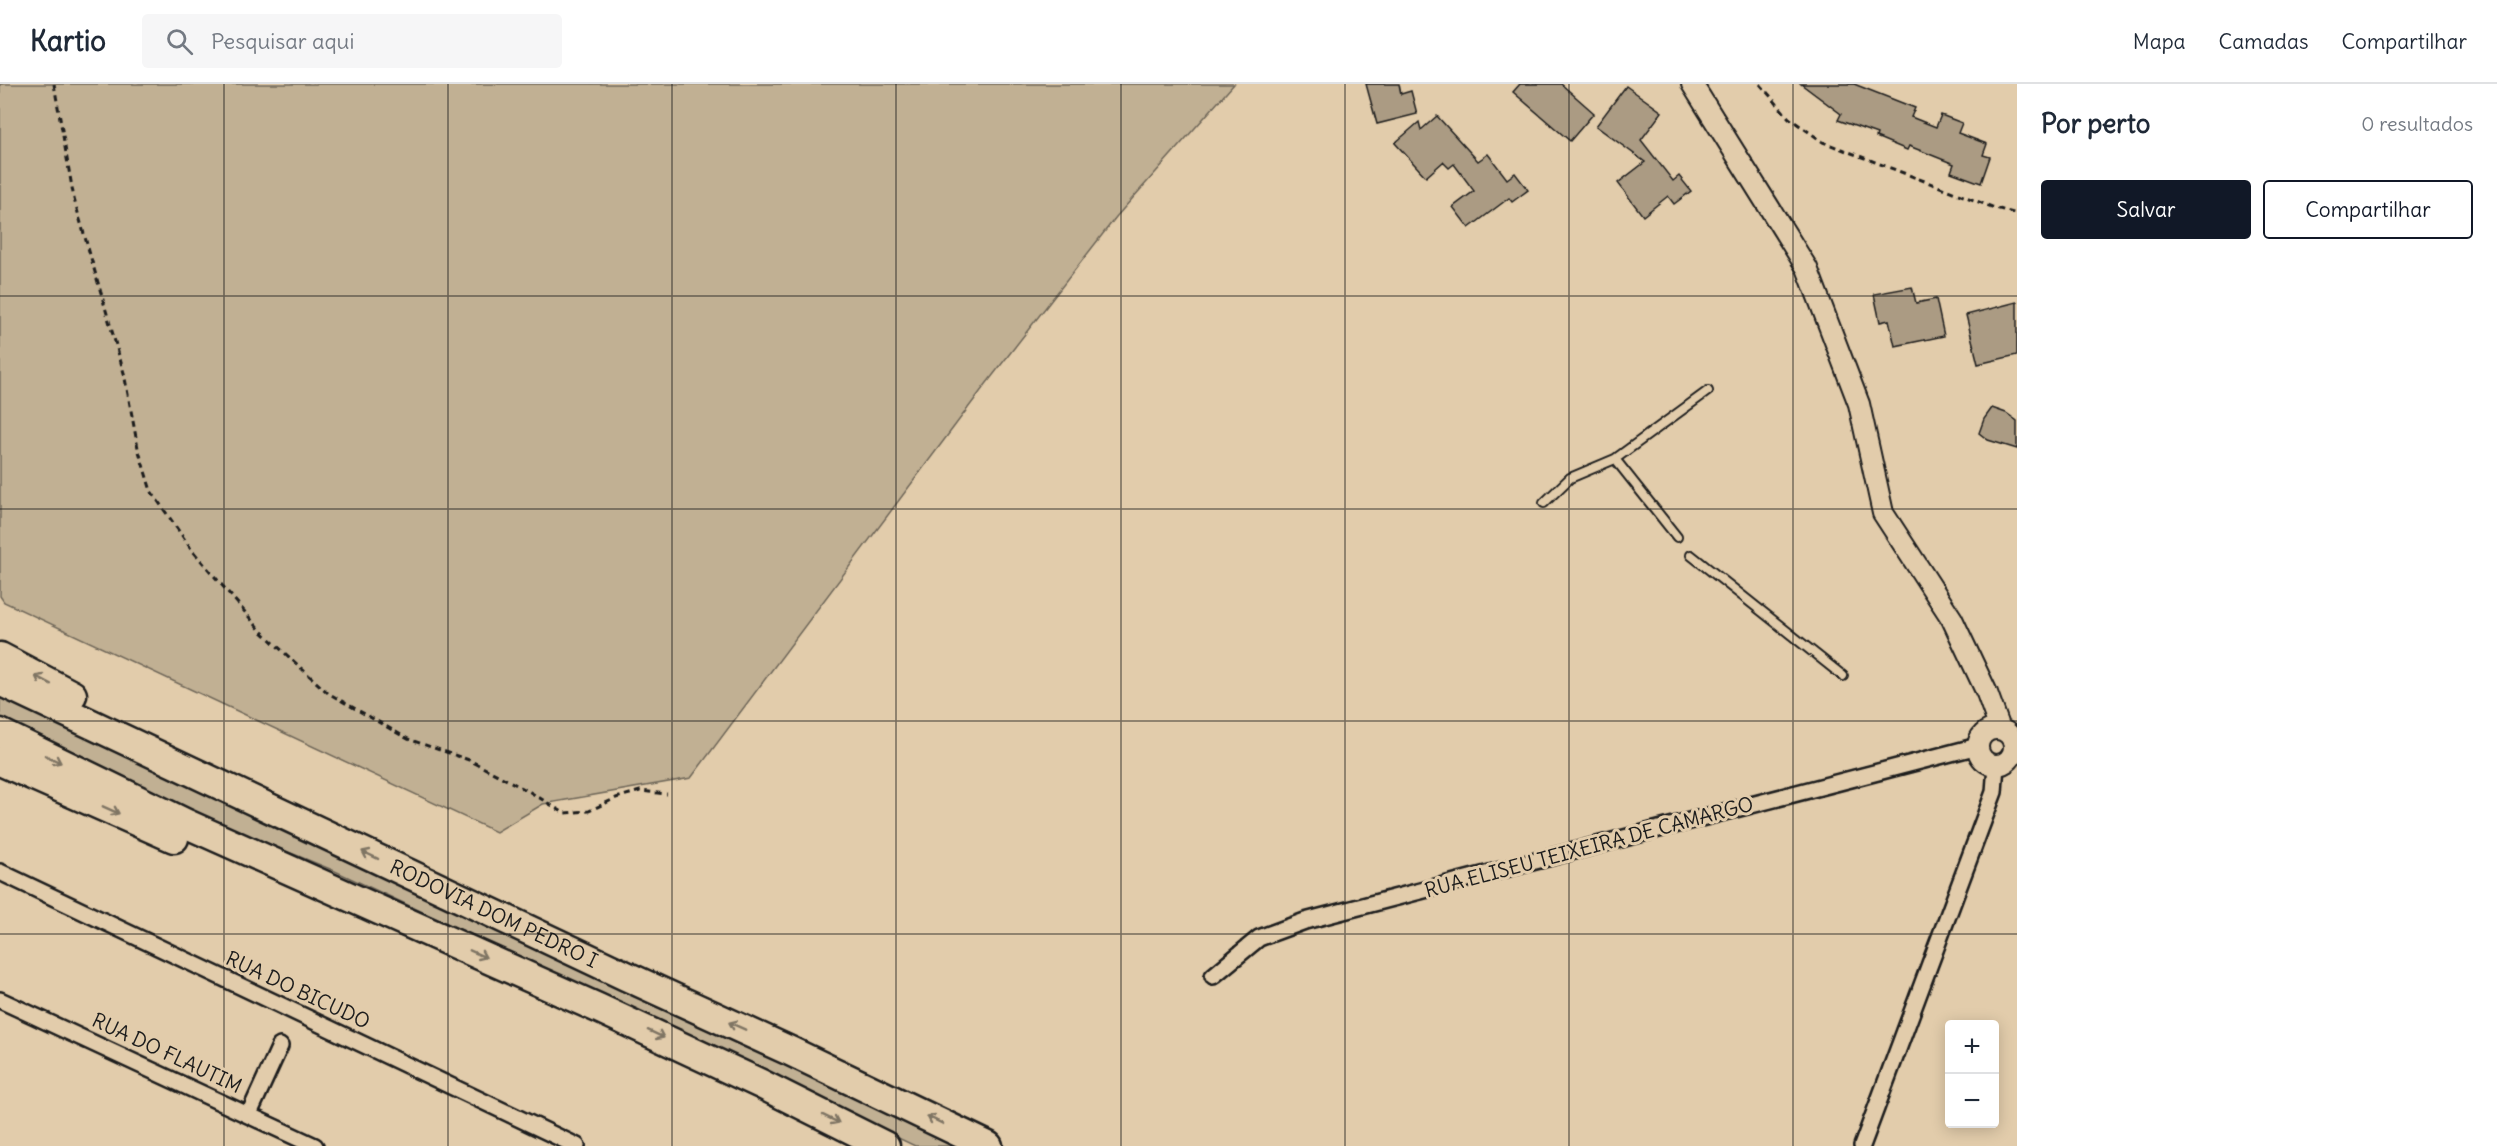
<!DOCTYPE html>
<html lang="pt">
<meta charset="utf-8">
<style>
body{margin:0;font-family:Delius,sans-serif;background:#f6f6f7;color:#1f2937}
.controls{position:absolute;right:18px;bottom:18px;display:grid;overflow:hidden;border-radius:6px;box-shadow:0 3px 15px #0003}
.controls button{width:54px;height:54px;display:grid;place-items:center;padding:0;border:0;border-bottom:2px solid #e0e1e3;background:#fff;color:#1f2937;font:30px sans-serif}
.list{margin:0;padding:0;list-style:none}
h2{display:flex;justify-content:space-between;align-items:center;height:78px;margin:0;padding:0 24px;font-size:26px}
h2 small{font-size:20px;font-weight:400;color:#747a83}
.actions{display:flex;gap:12px;padding:18px 24px}
.actions a{flex:1;padding:14px 0;border:2px solid #111827;border-radius:6px;text-align:center;font-size:21px;color:#111827}
.actions .main{background:#111827;color:#fff}
.icon{flex:none;width:33px;height:33px;fill:none;stroke:currentColor;stroke-width:2;stroke-linecap:round;stroke-linejoin:round}
.map{position:relative;flex:none;width:2017px;height:1062px;overflow:hidden}
header{display:flex;align-items:center;gap:36px;box-sizing:border-box;height:84px;padding:0 30px;background:#fff;border-bottom:2px solid #e0e1e3}
header strong{font-size:28px}
nav{display:flex;gap:33px;margin-inline-start:auto;font-size:21px}
.search{width:420px;height:54px;background:#f6f6f7;display:flex;align-items:center;gap:15px;box-sizing:border-box;padding:0 21px;border-radius:6px;color:#747a83;font-size:22px}
main{display:flex}
aside{flex:1;background:#fff}
.map>svg:first-child{display:block}
.green{fill:#c1b093;stroke:#6e6658;stroke-width:1.5}
.building{fill:#ab9b83;stroke:#1c1c1c;stroke-width:1.5}
.lines{fill:none;stroke-linecap:round;stroke-linejoin:round}
.service-casing{stroke:#1c1c1c;stroke-width:12}
.minor-casing{stroke:#1c1c1c;stroke-width:20}
.tertiary-casing{stroke:#1c1c1c;stroke-width:24}
.motorway-casing{stroke:#1c1c1c;stroke-width:33}
.path{stroke:#1c1c1c;stroke-width:3;stroke-dasharray:6 4.5;stroke-linecap:butt}
.service{stroke:#e2ccab;stroke-width:8}
.minor{stroke:#e2ccab;stroke-width:15}
.tertiary{stroke:#e2ccab;stroke-width:20}
.motorway{stroke:#e2ccab;stroke-width:28}
.oneway{stroke:#7f7464}
.grid{fill:none;stroke:#1c1c1c;stroke-width:1.5;stroke-opacity:0.55}
.labels{text-anchor:middle;stroke-width:6;stroke-linejoin:round;paint-order:stroke}
.street-label{font-size:20px;fill:#1c1c1c;stroke:#e2ccab}
</style>
<header>
<strong>Kartio</strong>
<div class="search"><svg class="icon" aria-label="search" viewBox="0 0 24 24"><circle cx="10" cy="10" r="6"/><path d="M15 15l6 6"/></svg>Pesquisar aqui</div>
<nav><a>Mapa</a><a>Camadas</a><a>Compartilhar</a></nav>
</header>
<main>
<div class="map">
<svg width="2017" height="1062" viewBox="0 0 2017 1062">
<rect width="100%" height="100%" fill="#e2ccab"/>
<filter id="ink" filterUnits="userSpaceOnUse"><feTurbulence type="fractalNoise" baseFrequency=".0167" numOctaves="2"/><feDisplacementMap in="SourceGraphic" scale="12" xChannelSelector="R" yChannelSelector="G"/><feConvolveMatrix kernelMatrix="1 2 1 2 8 2 1 2 1" color-interpolation-filters="sRGB"/></filter>
<g filter="url(#ink)">
<!-- green -->
<path class="green" d="M0,0h1234l-118,133 -133,171 -292,390 -148,26 -47,28 -492,-230 -4,-6z
M0,608l220,109 743,345h-48l-298,-143 -282,-132 -125,-51 -210,-101z"/>
<!-- building -->
<path class="building" d="M1366,0h33l2,10 10,-3 6,23 -40,10z
M1520,0h41l33,29 -24,28 -57,-49z
M1801,0h53l61,24 -4,9 25,10 5,-12 21,8 -4,10 29,11 -4,11 7,2 -9,26 -30,-11 3,-8 -45,-18 -2,4 -31,-13 1,-3 -39,-14 3,-6z
M1626,2l36,26 -21,28 32,41 6,-5 12,15 -17,13 -6,-8 -25,20 -25,-33 27,-21 -49,-36z
M1437,32l41,45 10,-7 19,25 8,-6 13,17 -16,12 -3,-4 -40,30 -16,-21 21,-16 -20,-27 -5,4 -6,-6 -17,15 -31,-34 24,-21 2,8z
M1912,203l4,16 20,-4 8,37 -49,10 -6,-26 -9,2 -6,-28z
M2017,218v53l-39,9 -12,-49z
M1992,324l14,5 11,8v28l-29,-9 -9,-7 5,-14z"/>
<g class="lines">
<!-- service casing -->
<g class="service-casing">
<path id="service" d="M1544,419l26,-25 45,-19
M1677,453l-62,-78 93,-68
M1691,471l152,121"/>
</g>
<!-- minor casing -->
<g class="minor-casing">
<path id="minor" d="M0,788l577,274
M1213,892l46,-38 46,-17 673,-175
M0,916l315,146
M249,1030l31,-68
M1862,1062l132,-354 2,-27"/>
</g>
<!-- tertiary casing -->
<g class="tertiary-casing">
<path id="tertiary" d="M1692,0l115,184 52,136 24,109 69,106 35,74 13,36
M1978 663a18 18 0 1 1 36 0a18 18 0 1 1-36 0Z"/>
</g>
<!-- motorway casing -->
<g class="motorway-casing">
<g id="motorway">
<path d="M0,573l72,38"/>
<path id="s1" d="M0,597l626,295 164,75 198,95"/>
<path d="M0,649l187,91 411,184 163,76 124,62"/>
<path d="M0,677l174,77"/>
</g>
</g>
<!-- path -->
<path class="path" d="M54,0l20,115 50,174 14,75 13,43 41,59 69,81 67,62 80,46 61,21 61,32 34,21 25,-2 27,-13 24,-7 27,3
M1760,0l29,34 34,24 169,65 25,7"/>
<!-- service -->
<use href="#service" class="service"/>
<!-- minor -->
<use href="#minor" class="minor"/>
<!-- tertiary -->
<use href="#tertiary" class="tertiary"/>
<!-- motorway -->
<use href="#motorway" class="motorway"/>
</g>
<!-- one-way arrows -->
<defs><path id="oneway-shaft" d="M-6 0H5M1.5-3L5.5 0L1.5 3" fill="none" stroke-width="1.6" stroke-linecap="round" stroke-linejoin="round" transform="scale(1.5)"/></defs>
<g class="oneway">
<use href="#oneway-shaft" transform="translate(43 596) rotate(-152)"/>
<use href="#oneway-shaft" transform="translate(53 675) rotate(26)"/>
<use href="#oneway-shaft" transform="translate(111 726) rotate(24)"/>
<use href="#oneway-shaft" transform="translate(370 771) rotate(-154)"/>
<use href="#oneway-shaft" transform="translate(478 870) rotate(24)"/>
<use href="#oneway-shaft" transform="translate(737 942) rotate(-156)"/>
<use href="#oneway-shaft" transform="translate(656 950) rotate(25)"/>
<use href="#oneway-shaft" transform="translate(831 1035) rotate(26)"/>
<use href="#oneway-shaft" transform="translate(935 1036) rotate(-154)"/>
</g>
</g>
<!-- grid -->
<path class="grid" d="M224,0v1062M448,0v1062M672,0v1062M896,0v1062M1121,0v1062M1345,0v1062M1569,0v1062M1793,0v1062M0,212h2017M0,425h2017M0,637h2017M0,850h2017"/>
<g class="labels">
<!-- street labels -->
<g class="street-label">
<text transform="translate(1589 763) rotate(-15)" y="7">RUA ELISEU TEIXEIRA DE CAMARGO</text>
<text dy="7" stroke="none"><textPath href="#s1" startOffset="546">RODOVIA DOM PEDRO I</textPath></text>
<text transform="translate(298 906) rotate(25)" y="7">RUA DO BICUDO</text>
<text transform="translate(167 969) rotate(25)" y="7">RUA DO FLAUTIM</text>
</g>
</g>
</svg>
<div class="controls">
<button>+</button>
<button>−</button>
</div>
</div>
<aside>
<h2>Por perto<small>0 resultados</small></h2>
<ul class="list">
</ul>
<div class="actions"><a class="main">Salvar</a><a>Compartilhar</a></div>
</aside>
</main>
